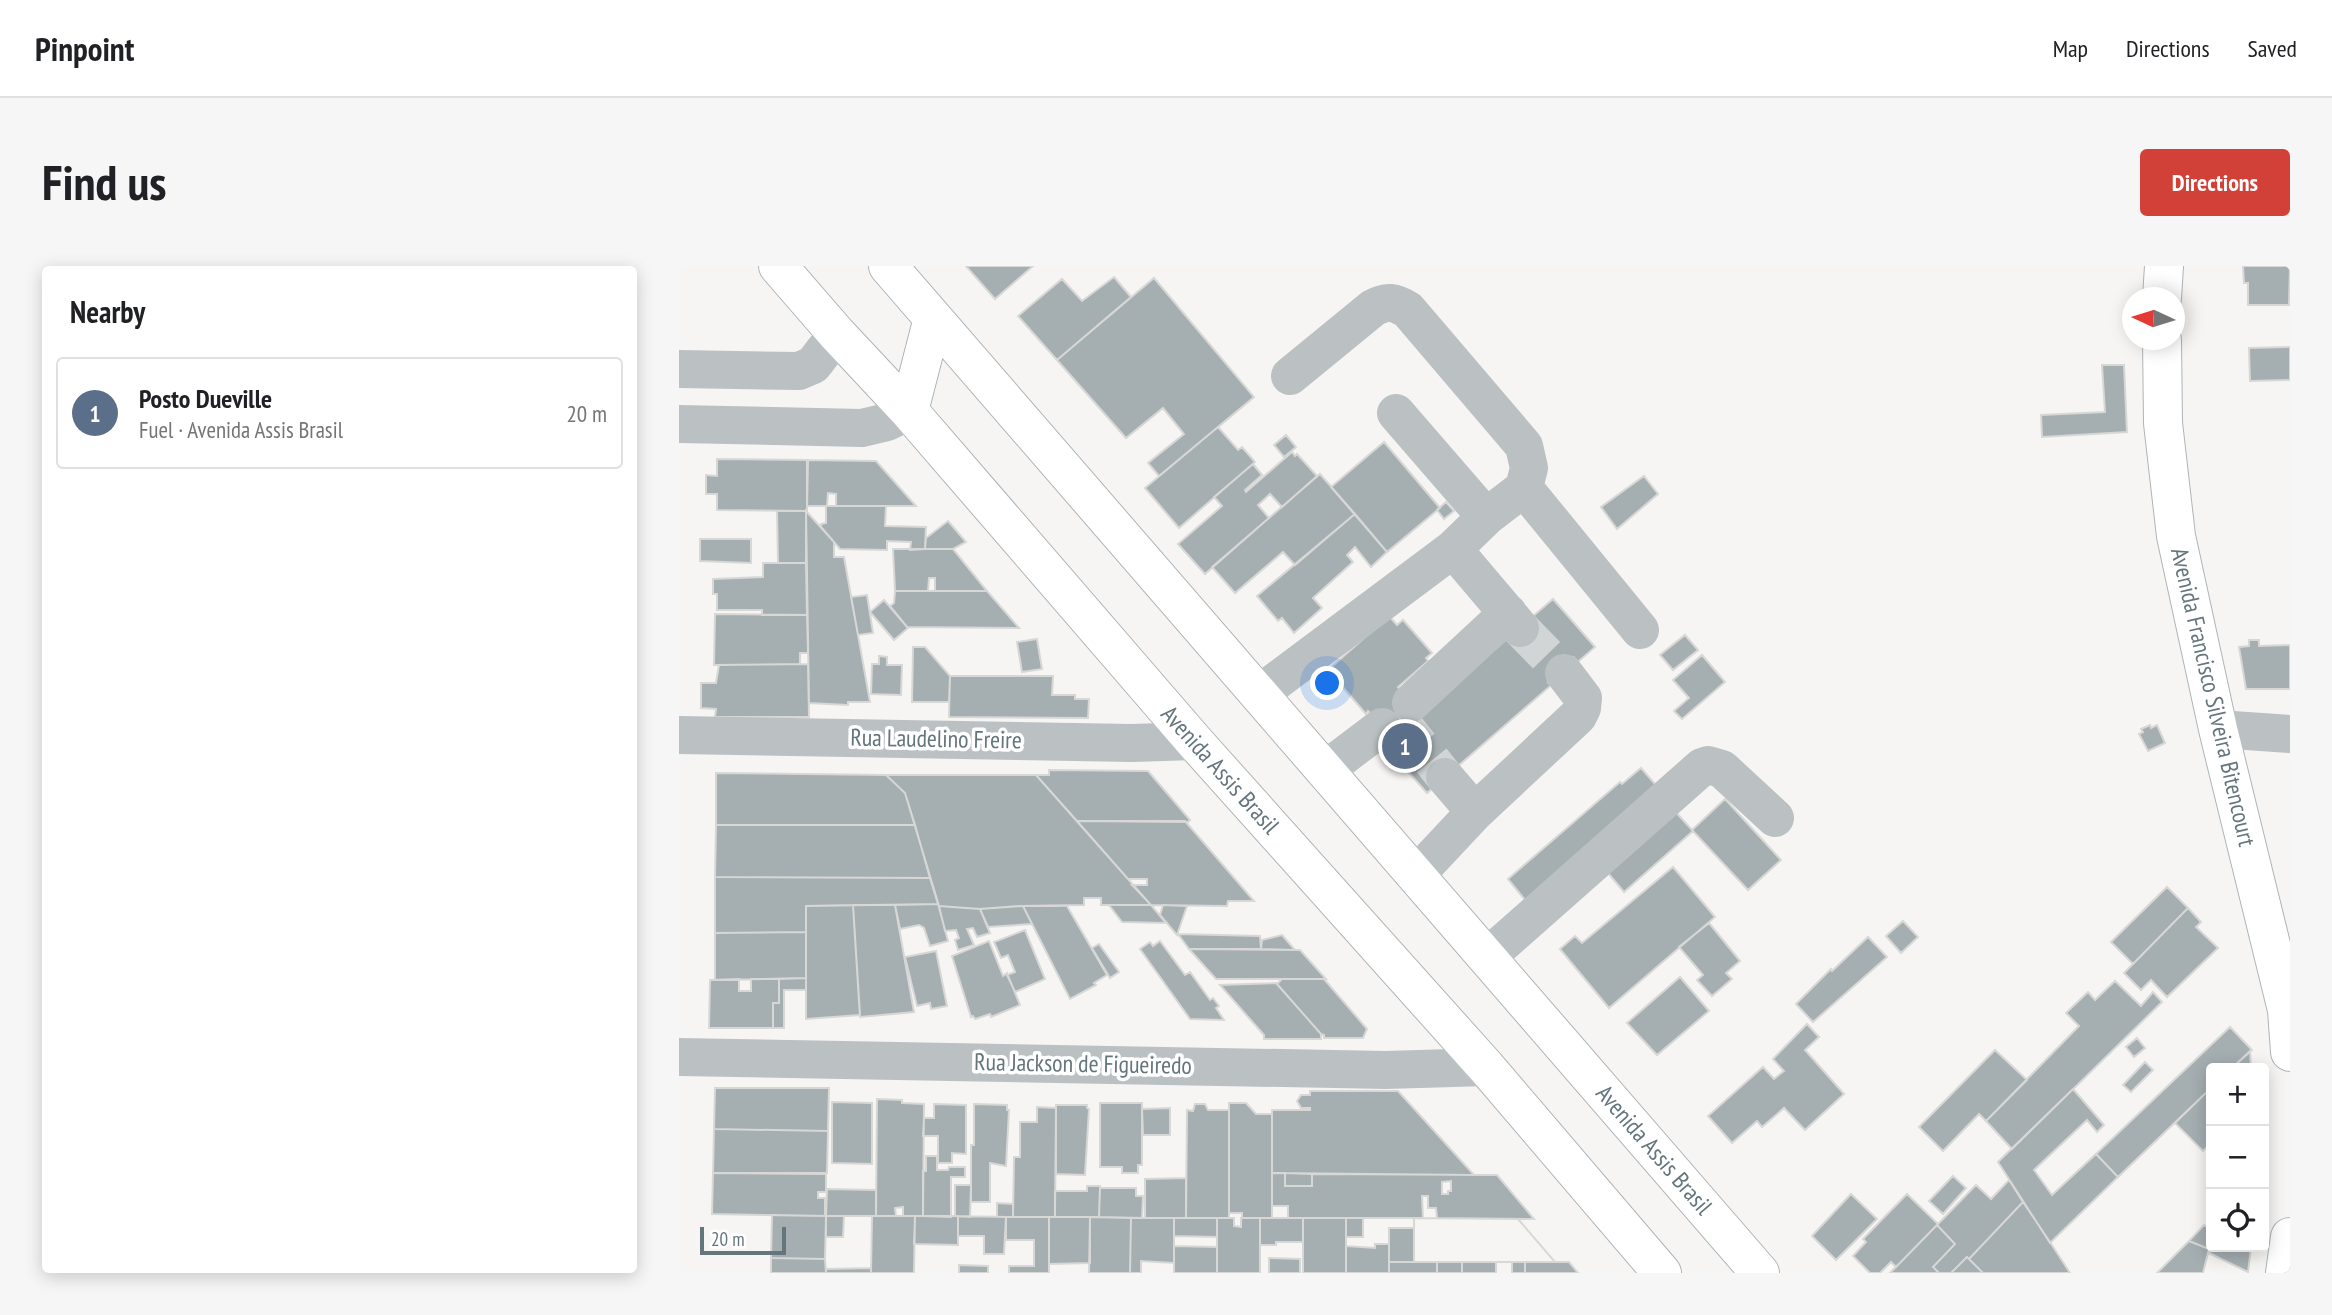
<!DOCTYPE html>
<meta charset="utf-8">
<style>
body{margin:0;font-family:"PT Sans Narrow",sans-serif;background:#f6f6f6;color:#202124}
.controls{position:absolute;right:21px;bottom:21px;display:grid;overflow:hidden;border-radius:7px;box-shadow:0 4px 18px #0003}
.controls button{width:63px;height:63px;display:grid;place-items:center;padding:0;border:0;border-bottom:2px solid #e0e0e0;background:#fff;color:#202124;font:35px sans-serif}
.compass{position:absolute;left:1443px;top:21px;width:63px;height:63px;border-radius:50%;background:#fff;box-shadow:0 4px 18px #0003;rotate:274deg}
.scale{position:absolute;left:21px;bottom:18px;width:86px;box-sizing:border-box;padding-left:7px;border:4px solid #64757b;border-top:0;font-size:19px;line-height:24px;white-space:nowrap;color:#64757b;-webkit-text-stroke:5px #fff;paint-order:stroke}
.you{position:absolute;left:649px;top:418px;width:24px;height:24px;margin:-18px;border:5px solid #fff;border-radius:50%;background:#1a73e8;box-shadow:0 0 0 10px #1a73e833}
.badge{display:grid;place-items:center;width:46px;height:46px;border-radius:50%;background:#d24137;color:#fff;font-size:23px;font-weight:700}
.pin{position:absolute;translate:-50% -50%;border:4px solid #fff;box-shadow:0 2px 7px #0006}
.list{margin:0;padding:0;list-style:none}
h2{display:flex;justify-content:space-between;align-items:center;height:91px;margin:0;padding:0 28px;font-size:30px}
h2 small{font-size:23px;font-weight:400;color:#757577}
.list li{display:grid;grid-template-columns:46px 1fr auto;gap:21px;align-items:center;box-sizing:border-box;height:112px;margin:0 14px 14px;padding:0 14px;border:2px solid #e0e0e0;border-radius:7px}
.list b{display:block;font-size:26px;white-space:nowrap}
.list p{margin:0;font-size:23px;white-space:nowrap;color:#757577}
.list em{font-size:23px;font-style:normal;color:#757577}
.icon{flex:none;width:38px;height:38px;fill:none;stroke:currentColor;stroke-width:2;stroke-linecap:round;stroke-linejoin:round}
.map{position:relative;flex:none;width:1611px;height:1007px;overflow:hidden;border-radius:7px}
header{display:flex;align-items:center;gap:42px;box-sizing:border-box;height:98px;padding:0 35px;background:#fff;border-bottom:2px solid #e0e0e0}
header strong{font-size:33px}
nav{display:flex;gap:38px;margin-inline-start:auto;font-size:24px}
.intro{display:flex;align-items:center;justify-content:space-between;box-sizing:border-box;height:168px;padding:0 42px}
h1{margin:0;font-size:49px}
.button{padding:18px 32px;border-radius:7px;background:#d24137;color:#fff;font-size:24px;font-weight:700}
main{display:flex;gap:42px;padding:0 42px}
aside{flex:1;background:#fff;border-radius:7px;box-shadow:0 4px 18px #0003}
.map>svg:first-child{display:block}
.building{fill:#a5aeb1;stroke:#d7d7d6;stroke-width:2;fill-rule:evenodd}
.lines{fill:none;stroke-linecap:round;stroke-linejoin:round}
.minor-tunnel{stroke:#d2d5d5;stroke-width:38;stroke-dasharray:38 19;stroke-linecap:butt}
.major-casing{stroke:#afb4b7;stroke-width:40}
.minor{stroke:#bbc0c2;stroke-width:38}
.major{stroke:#fff;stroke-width:38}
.labels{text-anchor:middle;stroke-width:7;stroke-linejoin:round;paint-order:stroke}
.street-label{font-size:24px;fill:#64757b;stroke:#fff}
</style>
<header>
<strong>Pinpoint</strong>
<nav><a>Map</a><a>Directions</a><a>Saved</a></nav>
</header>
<div class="intro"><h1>Find us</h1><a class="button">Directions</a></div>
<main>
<aside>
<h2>Nearby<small></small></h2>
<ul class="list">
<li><span class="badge" style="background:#5c6f8a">1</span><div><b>Posto Dueville</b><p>Fuel · Avenida Assis Brasil</p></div><em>20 m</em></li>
</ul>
</aside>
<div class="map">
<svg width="1611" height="1007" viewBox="0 0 1611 1007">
<rect width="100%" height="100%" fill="#f6f5f3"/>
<!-- building -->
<path class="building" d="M287,0h67l-38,33z
M1564,0h47l-1,39h-41v-22h-4z
M435,11l17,20 -74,63 -39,-44 44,-37 20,22z
M475,12l100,119 -95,79 -11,-13 36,-29 -21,-26 -37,30 -69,-78z
M1611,81v33l-40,1 -1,-33z
M1423,99h22l3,67 -85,5 -1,-22 64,-3z
M539,161l20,23 4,-3 13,15 -76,66 -34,-40z
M607,169l10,12 -12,10 -10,-12z
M705,176l56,66 -53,44 -56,-65z
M613,186l3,4 2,-2 20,22 -35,31 -12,-13 -12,11 11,13 -64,56 -27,-30 44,-38 -8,-9 39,-33 9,11 -17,15 1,2z
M38,193l91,1 -1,51 -90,-1v-16h-11v-19l11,1z
M128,194l69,1 40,45h-80v-12l-8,-1 -1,13h-20z
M641,208l35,40 -60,51 -12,-13 -48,41 -23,-26z
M965,210l14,18 -41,35 -16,-22z
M767,236l8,9 -10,8 -7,-9z
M147,240h60l-1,20 41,1 -1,22 -15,1 1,-8 -24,-1v9l-47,-1 -19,-22v-3l5,-1z
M98,245h29v52h-28z
M127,245l28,31v15h10l26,145h-22v3l-39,-2z
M676,248l32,38 -16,15 -16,-20 -8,8 6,7 -40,36 9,10 -28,25 -12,-15 -4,3 -21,-25z
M269,255l18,21 -13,7h-28l1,-11z
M21,273h51v24l-51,-2z
M214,283h60l34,42h-52v-13h-6l-1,13h-33z
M84,297h43l1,52h-45v-5h-45v-16h-4v-15l50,-2z
M216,325h92l32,37 -112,-1 -17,-21 4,-3z
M188,329l6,38 -15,2 -7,-38z
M874,333l42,48 -168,146 -43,-48 8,-7 -24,-27 -2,3 -38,-44 61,-54 8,9 6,-5 29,33 -6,5 2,3 -30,26 23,26z
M205,334l24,28 -14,12 -24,-28z
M36,348l92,1 1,38h-8v11l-86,1z
M1006,369l13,15 -25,20 -13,-15z
M358,373l5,30 -20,3 -5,-30z
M1570,374h10v6l31,-1v44h-44l-7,-42 10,-1z
M234,381h12l25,29 -1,26h-37z
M1023,389l23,27 -43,37 -8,-8 15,-13 -16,-18z
M200,390l8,1v8h15l-1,30 -30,-1 1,-30h7z
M129,398l1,53h-94l1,-8 -15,-1v-25h15l3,-18z
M271,410h103l-1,19h23v4h14l-1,19 -139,-1z
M1471,459l1,3 6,-3 8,18 -17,8 -9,-17 4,-2 -2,-3z
M962,502l21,24 -136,109 -18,-22 112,-97 2,2z
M370,504l99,1 42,49 -2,2 -111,-1 -41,-46h13z
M37,507l170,2 19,18 10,32h-199z
M207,509h150l115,130h-50v-7h-17v7l-65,1 -39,3 -41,-3 -34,-113z
M1046,533l56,61 -33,30 -56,-60z
M993,542l21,23 -69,61 -22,-26z
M398,555h108l69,80h-26l-1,5 -76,-1 -19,-20h15v-6h-19z
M37,559h199l15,53 -215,-1z
M994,601l42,50 -106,91 -49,-59 15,-13 7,7z
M36,611l215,1 8,26 -132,2v26l-91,1z
M1488,621l21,21 -55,56 -22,-22z
M259,638l10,37 -18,5 -6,-18 -5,-3 -19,4 -5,-24z
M174,639h42l19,107 -54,5z
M174,639l7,110 -54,4v-113z
M430,639h42l15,18 -44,-1z
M484,639l24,1 -10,29 -17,-20z
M260,640l41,3 10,24 -13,4 -4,-9 -6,1 7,16 -16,5 -3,-10 4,-2 -3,-8 -11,1z
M344,640l9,18 -44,3 -8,-18z
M344,640h44l40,69 -13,8 2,2 -26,14z
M1509,642l13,14 -5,5 22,21 -51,49 -16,-17 -10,10 -17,-17z
M1224,655l15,16 -17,16 -15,-17z
M1030,657l31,38 -14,12 6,6 -20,17 -15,-16 6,-5 -24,-28z
M346,664l20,49 -30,13 -8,-17 8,-3 -7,-17 -7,3 -7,-16z
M127,666v46l-91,2v-47z
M499,668l82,2 1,13h-72z
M603,669l13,15 -34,-1 1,-9z
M1189,671l19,20 -74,65 -17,-18 35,-35 1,2z
M310,675l14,35 4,-3 13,32 -29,12 -1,-3 -15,5 -2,-3 -2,1 -19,-61z
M481,675l25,34 5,-3 20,28 3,-2 6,8 -3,2 8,12 -34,-1 -50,-70 10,-7 3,4z
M420,678l20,28 -9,6 -18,-30z
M510,683l111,1 26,29h-110z
M257,685l11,55 -16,3 -1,-6 -13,3 -12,-49z
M1001,711l29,34 -52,44 -30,-32z
M127,712v12h-22v38h-11v-25h6v-24z
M60,713v12h12v-12h28v24h-6v25h-64l1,-48z
M603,713h42l43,50 -4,9h-39v-3l-3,-1 -44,-50z
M1436,715l26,25 12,-14 9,10 -150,147 -26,-28 93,-95 -13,-13 22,-21 7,8z
M597,717l45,51v5h-57v-4l-44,-50z
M1128,758l12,13 -14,13 39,44 -39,36 -21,-22 -22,19 -5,-6 -25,22 -24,-27 55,-49 11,12 10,-8 -11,-12z
M1551,761l22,23 -20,18h-21v20l-93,89 -22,-23z
M1458,772l8,10 -11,9 -8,-10z
M1316,784l32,30 -41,41 -7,-7 -36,37 -24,-24z
M1571,785l1,17h-19z
M1466,796l8,8 -22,22 -8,-7z
M36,822h114l-1,43 -114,-2z
M1532,822v55l-8,8 -28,-28z
M1394,823l31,36 -7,7 -10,-12 -53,50 18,25 44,-41 22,23 -68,66 -52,-81z
M631,825h88l76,84 -202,-2v-63h38v-2h-9l-4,-7 4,-6h9z
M198,833l25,1v3l22,1 -1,112h-20v-9l-8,1 1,8h-20z
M153,836l40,1v61l-40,-1z
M421,837h42v62h-4v8h-16v-6h-22z
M550,837h17l10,11h16v104h-30v-5h-13z
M255,838l32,1v49l-14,-1v10h-14v-27h-15l1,-18h10z
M295,838l33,1v5h2l-3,56 -16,-3v39h-19v-57h3z
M516,838h10l3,6h21v108h-43l1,-108 6,1z
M377,839h31v3l2,1 -4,66 -29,-1z
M358,841l19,1 -1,109h-42l1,-60h6v-35h17z
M491,842v27h-27l-1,-26z
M35,863l114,2 -1,42h-114z
M247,890h11v14h11l1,-3h16v10h-14v40l-28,-1v-45h3z
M34,907l113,1v18h-8v6h7v18l-113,-2z
M593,907h13v13h27v-12l185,1 37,44 -97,-1 -1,-10h-8v-12h-6l1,22h-135v-12h-16zM772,915v10h-3v3h-6v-12z
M606,907l27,1v12h-27z
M1274,910l13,12 -23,26 -14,-13z
M507,912v40h-41v-39z
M1330,914l14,22 -54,57 -2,-2 -16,16h-12l-6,-6 22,-23 -18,-19 39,-40 15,14z
M276,919h16l-1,32 -15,-1z
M408,920h13l-1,31h-44v-26h32z
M421,922h36v8h7l-1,22 -43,-1z
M148,923l49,1v26h-50z
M1172,928l26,25 -41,41 -24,-24z
M1228,928l31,30 -42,43 -5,-5 -11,11h-10l-17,-17 13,-14 -3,-3z
M1344,936l27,40 20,31h-87l-14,-14z
M318,937l16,1v13h-16z
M93,949l54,1 -1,43 -54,-1z
M147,950h18l-1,21h-17z
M193,950h43l-1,57h-43z
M236,950h43v29l-44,-1z
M279,950l48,1 -2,37h-20v-18h-26z
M327,951h43v56h-40v-7h25v-26h-28z
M370,951h41v46l-41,1z
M411,951l41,1 -1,55h-41z
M452,952h43v45l-33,-2v12h-11z
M495,952h43v19l-43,-1z
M538,952h17v8l7,1v-9h19v55h-43z
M581,952h43v24h-27v3h-16z
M624,952h43v55h-43z
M667,952h17v19h-17z
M735,952l104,1 37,43h-141z
M735,952l104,1 37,43h-166v-34h25z
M1258,959l18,19 -22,23 6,6h-49z
M1525,959l7,4v18l40,1 -3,24 -39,-19v-4l-20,-8z
M1510,975l20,8 -6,24h-46z
M696,978h14v29h-43v-27l29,2z
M495,980l43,1v26h-43z
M1288,991l16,16h-32z
M92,992l54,1 1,14h-55z
M590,992l31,1v14h-31z
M710,996h48v11h-48z
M758,996h25v11h-25z
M783,996h34v11h-34z
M833,996h13v11h-13z
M846,996h44l9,11h-53z
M280,999l29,1v7h-29z
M192,1002v5h-45v-4z"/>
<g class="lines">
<!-- minor-tunnel -->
<path class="minor-tunnel" d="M841,362l44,45
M717,450l49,61"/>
<!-- major casing -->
<g class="major-casing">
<path id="major" d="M99,0l59,68 72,77 285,330 292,326 176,206
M209,0l872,1007
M1483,32l2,-32
M1483,74l1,83 13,113 42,193 69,281 3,42
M230,145l24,-93
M1606,1007l5,-36"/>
</g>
<!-- minor -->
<path class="minor" d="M0,103l120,2 14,-6 24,-31
M611,110l83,-68c14,-8 22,-6 35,2l116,136 5,22 -5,20
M717,147l90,104
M0,158l183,4 25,-6 22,-11
M774,283l33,-32 38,-29 116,142
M580,428l194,-145 67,79
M732,437l97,-90
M1539,463l72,5
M0,469l453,8 62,-2
M646,504l57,-43
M766,511l30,35
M737,609l59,-63 103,-96 4,-8 1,-10 -19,-25
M808,691l215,-190 6,-2 14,4 53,49
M0,791l707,13 100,-3"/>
<!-- major -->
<use href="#major" class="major"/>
</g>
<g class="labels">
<!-- street labels -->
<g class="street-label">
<text transform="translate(1534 431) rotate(77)" y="8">Avenida Francisco Silveira Bitencourt</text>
<text transform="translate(257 473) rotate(1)" y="8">Rua Laudelino Freire</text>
<text transform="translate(541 504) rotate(48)" y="8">Avenida Assis Brasil</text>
<text transform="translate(404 798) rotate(1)" y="8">Rua Jackson de Figueiredo</text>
<text transform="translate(975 884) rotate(49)" y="8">Avenida Assis Brasil</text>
</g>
</g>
</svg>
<div class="controls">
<button>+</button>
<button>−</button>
<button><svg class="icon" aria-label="locate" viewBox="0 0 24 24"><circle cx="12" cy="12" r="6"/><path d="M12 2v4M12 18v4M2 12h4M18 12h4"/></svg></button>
</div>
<svg class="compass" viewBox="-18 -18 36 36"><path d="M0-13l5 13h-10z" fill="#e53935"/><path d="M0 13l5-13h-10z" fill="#757577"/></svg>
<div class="scale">20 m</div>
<div class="you"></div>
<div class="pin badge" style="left:726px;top:480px;background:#5c6f8a">1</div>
</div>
</main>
